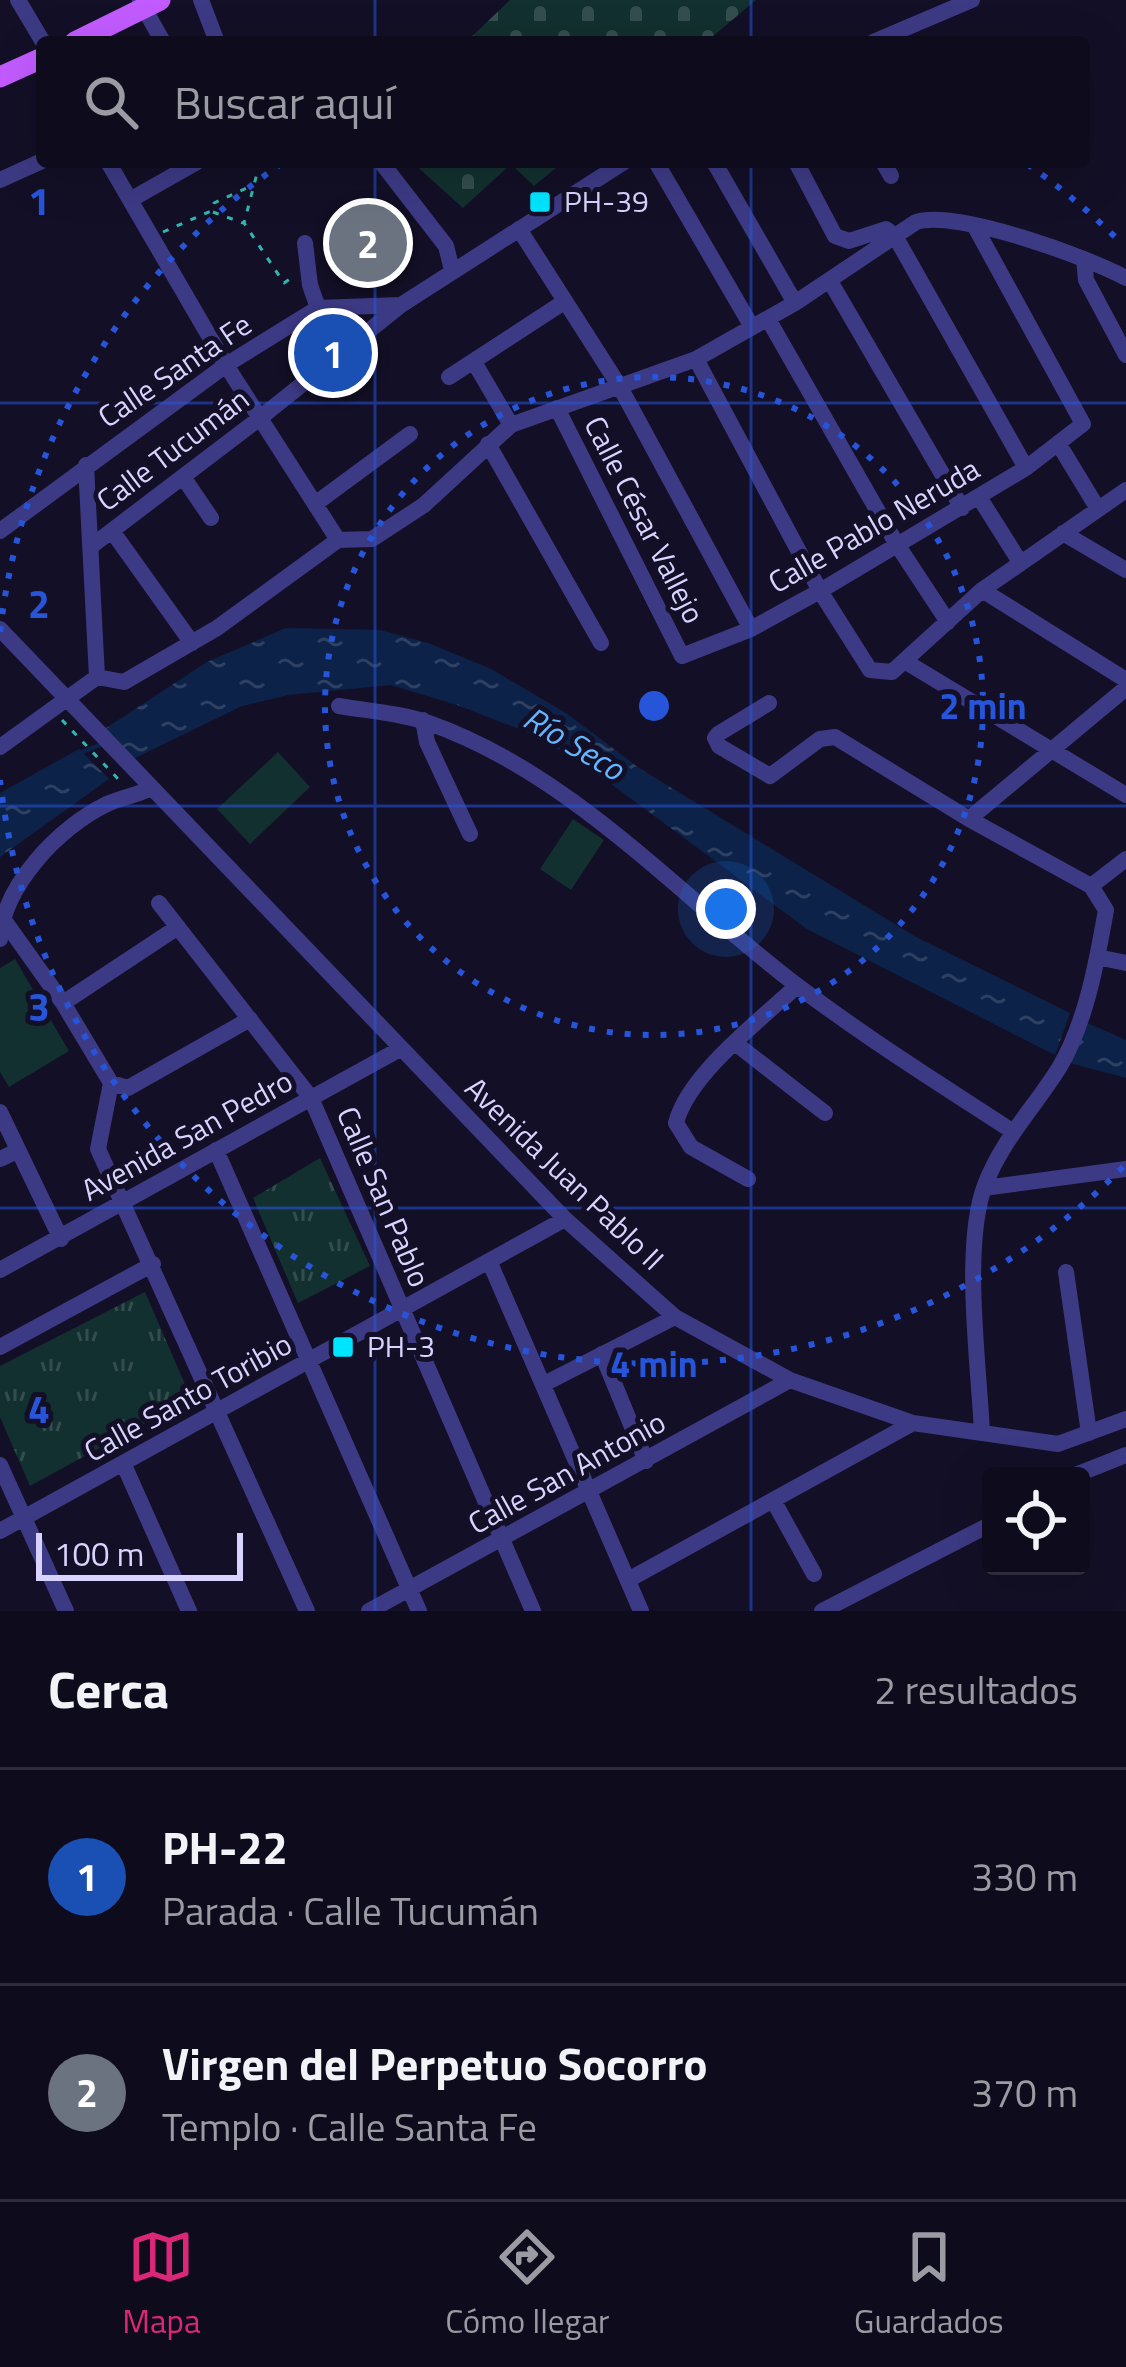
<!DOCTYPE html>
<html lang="es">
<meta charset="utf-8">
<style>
body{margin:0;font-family:"Titillium Web",sans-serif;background:#171425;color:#f1f3f6}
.controls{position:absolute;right:36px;bottom:36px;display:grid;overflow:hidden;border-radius:12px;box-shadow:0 12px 48px #0002}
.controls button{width:108px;height:108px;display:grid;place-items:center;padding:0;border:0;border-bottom:3px solid #2e2b3b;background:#0e0b1c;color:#f1f3f6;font:60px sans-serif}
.scale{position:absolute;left:36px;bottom:30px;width:207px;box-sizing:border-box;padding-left:12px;border:6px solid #d9d4ff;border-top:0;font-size:33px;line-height:42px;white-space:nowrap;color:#d9d4ff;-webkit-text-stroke:9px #130f26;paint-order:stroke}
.you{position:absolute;left:726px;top:909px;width:42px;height:42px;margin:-30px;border:9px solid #fff;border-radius:50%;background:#1a73e8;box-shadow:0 0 0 18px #1a73e833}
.badge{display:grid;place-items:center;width:78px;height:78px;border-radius:50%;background:#db2777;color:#fff;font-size:39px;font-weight:700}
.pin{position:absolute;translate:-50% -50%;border:6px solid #fff;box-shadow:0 3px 12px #0006}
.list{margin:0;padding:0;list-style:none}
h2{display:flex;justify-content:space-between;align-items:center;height:156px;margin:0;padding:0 48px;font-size:51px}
h2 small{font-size:39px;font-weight:400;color:#9b9ba3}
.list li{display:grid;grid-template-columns:78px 1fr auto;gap:36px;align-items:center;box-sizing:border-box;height:216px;padding:0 48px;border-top:3px solid #2e2b3b}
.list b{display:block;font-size:45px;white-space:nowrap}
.list p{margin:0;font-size:39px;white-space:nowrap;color:#9b9ba3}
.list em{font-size:39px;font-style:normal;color:#9b9ba3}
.icon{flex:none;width:66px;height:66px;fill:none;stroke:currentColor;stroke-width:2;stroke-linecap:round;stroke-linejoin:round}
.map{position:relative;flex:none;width:1126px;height:1611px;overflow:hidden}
.search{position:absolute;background:#0e0b1c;box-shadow:0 12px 48px #0002;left:36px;right:36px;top:36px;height:132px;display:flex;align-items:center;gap:30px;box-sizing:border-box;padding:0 42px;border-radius:12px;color:#9b9ba3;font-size:45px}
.sheet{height:588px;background:#0e0b1c}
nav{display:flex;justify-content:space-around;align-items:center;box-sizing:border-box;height:168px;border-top:3px solid #2e2b3b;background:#0e0b1c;font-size:33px;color:#9b9ba3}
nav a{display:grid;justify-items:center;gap:6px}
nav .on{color:#db2777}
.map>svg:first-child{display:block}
.cemetery{fill:url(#cemetery-stones)}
.park{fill:url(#park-tufts)}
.pitch{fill:#12302f}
.water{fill:url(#water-ripples)}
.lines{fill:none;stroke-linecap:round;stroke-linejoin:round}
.stream{stroke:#0c2248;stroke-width:4.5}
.path{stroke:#2fb8b0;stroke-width:3;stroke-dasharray:6 9;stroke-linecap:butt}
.minor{stroke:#3d3a85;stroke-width:16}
.major{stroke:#c25bff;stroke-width:21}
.grid{fill:none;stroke:#2655da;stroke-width:3;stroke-opacity:0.55}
.ring{fill:none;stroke:#2655da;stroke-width:6;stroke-dasharray:6 12}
.poi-dot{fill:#00e5ff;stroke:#130f26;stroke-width:4.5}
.labels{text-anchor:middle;stroke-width:10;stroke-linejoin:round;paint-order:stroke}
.poi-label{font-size:30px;fill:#d9d4ff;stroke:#130f26;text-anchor:start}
.street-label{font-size:30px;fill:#d9d4ff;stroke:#130f26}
.water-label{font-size:33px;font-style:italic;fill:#62b6ff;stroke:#130f26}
.grid-label{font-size:39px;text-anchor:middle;font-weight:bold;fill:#2655da;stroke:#130f26;stroke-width:10;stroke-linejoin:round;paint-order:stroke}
.centre{fill:#2655da;stroke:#130f26;stroke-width:6}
.ring-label{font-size:36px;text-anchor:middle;font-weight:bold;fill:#2655da;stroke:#130f26;stroke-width:10;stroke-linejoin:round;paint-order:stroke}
</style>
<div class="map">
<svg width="1126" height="1611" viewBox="0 0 1126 1611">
<defs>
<pattern id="cemetery-stones" width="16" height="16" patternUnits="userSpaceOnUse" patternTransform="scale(3)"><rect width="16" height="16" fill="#12302f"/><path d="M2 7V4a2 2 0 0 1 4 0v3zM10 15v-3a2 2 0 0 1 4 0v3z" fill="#344d4e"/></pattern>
<pattern id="park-tufts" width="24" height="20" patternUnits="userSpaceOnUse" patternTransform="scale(3)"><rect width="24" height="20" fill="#12302f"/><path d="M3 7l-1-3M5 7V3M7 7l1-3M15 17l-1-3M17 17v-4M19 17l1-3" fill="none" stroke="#344d4e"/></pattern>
<pattern id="water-ripples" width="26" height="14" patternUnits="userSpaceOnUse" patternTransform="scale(3)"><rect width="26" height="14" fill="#0c2248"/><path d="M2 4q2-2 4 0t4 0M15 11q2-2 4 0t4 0" fill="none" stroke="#2f4163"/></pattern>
</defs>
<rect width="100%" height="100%" fill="#130f26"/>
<!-- cemetery -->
<path class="cemetery" d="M510,0h246l-50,42h-240z
M412,162h151l-29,24 -23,-22 -48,44z"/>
<!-- park -->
<path class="park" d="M320,1158l50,108 -72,37 -45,-105z
M145,1292l46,106 -161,88 -30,-69v-51z"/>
<!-- pitch -->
<path class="pitch" d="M278,752l32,35 -60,57 -33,-35z
M573,819l31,21 -33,50 -31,-21z
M15,959l54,92 -60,36 -9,-15v-104z"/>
<!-- water -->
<path class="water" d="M286,628l94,2 48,13 63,26 75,44 73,55 277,169 154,76 -15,42 -248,-126 -224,-166 -59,-32 -67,-26 -66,-20 -103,10 -46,11 -111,54 -28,-30 104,-68z
M79,749l30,30 -109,78v-64z
M1085,1022l41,18v38l-56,-15z"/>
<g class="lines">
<!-- stream -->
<path class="stream" d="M77,754l23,-9"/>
<!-- path -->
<path class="path" d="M260,162l-16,61 40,60 10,-7
M213,212l30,11
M163,232l48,-21 3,-8 39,-18
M62,720l59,62"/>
<!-- minor -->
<path class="minor" d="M18,0l25,42
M201,0l16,42
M140,1l23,41
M873,42l99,-42
M108,162l118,203 112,175
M381,162l65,84 6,24
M656,162l96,165
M714,162l81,141
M796,162l39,74 14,5 37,-12 9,7 131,232
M883,162l8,14
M0,180l42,-19
M130,200l67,-38
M519,229l101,158 131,242
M305,243l5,42 8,23
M1084,259l2,21 40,75
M830,281l132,227
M768,319l128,224 52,79
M696,359l124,232 50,79 22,2 90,-82 144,-100
M474,362l37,63
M449,377l115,-75
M557,408l125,248 69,-27 69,-38 206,-123 57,-44 -109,-199
M1058,443l40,66
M488,444l113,199
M183,477l28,41
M979,497l41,65
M315,504l95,-70
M0,531l226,-166 92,-57 82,-3
M112,531l80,112
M1063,533l63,37
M93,545l167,-127 141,-113 223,-143
M982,590l144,90
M0,629l565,590 110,98 115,63 123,43 145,21 68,-25
M906,662l220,133
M97,677l27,5 93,-54 121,-88 34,-1 52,-34 87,-80 185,-66 99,-56 121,-81c40,-13 171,35 210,56
M769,703l-51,31 -3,4 4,8 51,30 50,-37 15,-2 134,82 122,67 15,24c-9,51 -20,113 -47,158 -25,40 -57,72 -74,117 -23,61 -6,180 -3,248
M339,706c29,5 62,7 90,17 144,51 251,174 370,264 69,52 141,97 213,144
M423,720l4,22 43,92
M0,747l97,-70 -11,-212
M969,819l157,-131
M1091,886l35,-27
M159,903l152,195 222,513
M1,916l62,87 48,80 -13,66 209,462
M0,939c3,-53 59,-112 107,-135 15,-7 29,-8 44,-16
M1097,957l29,6
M63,1003l115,-76
M735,1043l90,70
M111,1083l17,5 122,-69
M0,1112l61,127
M216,1150l203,461
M0,1159l17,-8
M748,1179l-57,-32 -15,-24c12,-48 84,-103 121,-137
M984,1188l142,-19
M490,1263l151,348
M0,1270l400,-221
M1066,1272l23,161
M0,1347l153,-83
M602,1354l44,107
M544,1384l131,-67
M0,1465l66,146
M124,1465l65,146
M1073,1476l53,-21
M773,1500l41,74
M0,1531l565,-312
M628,1580l285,-157
M369,1611l421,-231
M822,1611l169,-87"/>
<!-- major -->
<path class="major" d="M75,42l85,-42
M0,77l42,-19"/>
</g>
<!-- grid -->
<path class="grid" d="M375,0v42M751,0v42M375,162v1449M751,162v1449M0,403h1126M0,806h1126M0,1208h1126"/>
<!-- distance rings -->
<g class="ring">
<circle cx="654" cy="706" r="329"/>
<path d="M1123 1167A658 658 0 0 1 0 780M0 632A658 658 0 0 1 281 164M1027 164A658 658 0 0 1 1123 245"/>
</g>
<!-- markers -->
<g class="poi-dot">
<rect x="528" y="190" width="24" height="24" rx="6"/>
<rect x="331" y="1335" width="24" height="24" rx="6"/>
</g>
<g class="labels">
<!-- poi labels -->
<g class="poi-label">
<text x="564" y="212">PH-39</text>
<text x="367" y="1357">PH-3</text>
</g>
<!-- street labels -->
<g class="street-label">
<text transform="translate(175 371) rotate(-34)" y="10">Calle Santa Fe</text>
<text transform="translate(173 450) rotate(-37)" y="10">Calle Tucumán</text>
<text transform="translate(644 520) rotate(63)" y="10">Calle César Vallejo</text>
<text transform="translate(874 526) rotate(-30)" y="10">Calle Pablo Neruda</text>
<text transform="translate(187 1136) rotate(-29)" y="10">Avenida San Pedro</text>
<text transform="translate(564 1174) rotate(44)" y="10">Avenida Juan Pablo II</text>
<text transform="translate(383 1197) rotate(67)" y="10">Calle San Pablo</text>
<text transform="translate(188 1398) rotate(-29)" y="10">Calle Santo Toribio</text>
<text transform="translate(567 1473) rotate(-29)" y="10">Calle San Antonio</text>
</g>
<!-- water labels -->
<g class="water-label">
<text transform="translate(574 743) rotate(31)" y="12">Río Seco</text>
</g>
</g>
<g class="grid-label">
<text x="39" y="215">1</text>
<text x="39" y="618">2</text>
<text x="39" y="1021">3</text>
<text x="39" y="1423">4</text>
</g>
<circle cx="654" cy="706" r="18" class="centre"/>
<g class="ring-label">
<text x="983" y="719">2 min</text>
<text x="654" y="1377">4 min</text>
</g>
</svg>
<div class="controls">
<button><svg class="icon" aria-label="locate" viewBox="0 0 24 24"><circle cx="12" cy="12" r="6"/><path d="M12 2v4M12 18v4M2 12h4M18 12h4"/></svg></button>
</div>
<div class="scale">100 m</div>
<div class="you"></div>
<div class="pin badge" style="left:333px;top:353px;background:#1a4fb4">1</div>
<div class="pin badge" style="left:368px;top:243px;background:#6b7280">2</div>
<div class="search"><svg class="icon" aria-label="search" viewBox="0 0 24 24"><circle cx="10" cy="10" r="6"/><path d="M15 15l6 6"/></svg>Buscar aquí</div>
</div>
<section class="sheet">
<h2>Cerca<small>2 resultados</small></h2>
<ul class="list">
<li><span class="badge" style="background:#1a4fb4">1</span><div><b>PH-22</b><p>Parada · Calle Tucumán</p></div><em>330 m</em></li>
<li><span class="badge" style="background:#6b7280">2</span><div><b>Virgen del Perpetuo Socorro</b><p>Templo · Calle Santa Fe</p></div><em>370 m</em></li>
</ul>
</section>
<nav>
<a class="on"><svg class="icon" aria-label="map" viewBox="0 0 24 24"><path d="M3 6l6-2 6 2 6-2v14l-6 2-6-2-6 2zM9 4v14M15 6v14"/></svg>Mapa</a>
<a><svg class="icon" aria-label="directions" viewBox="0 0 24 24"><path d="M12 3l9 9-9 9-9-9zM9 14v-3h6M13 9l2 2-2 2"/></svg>Cómo llegar</a>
<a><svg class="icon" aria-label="saved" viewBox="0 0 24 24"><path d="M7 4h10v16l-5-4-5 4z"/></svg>Guardados</a>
</nav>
